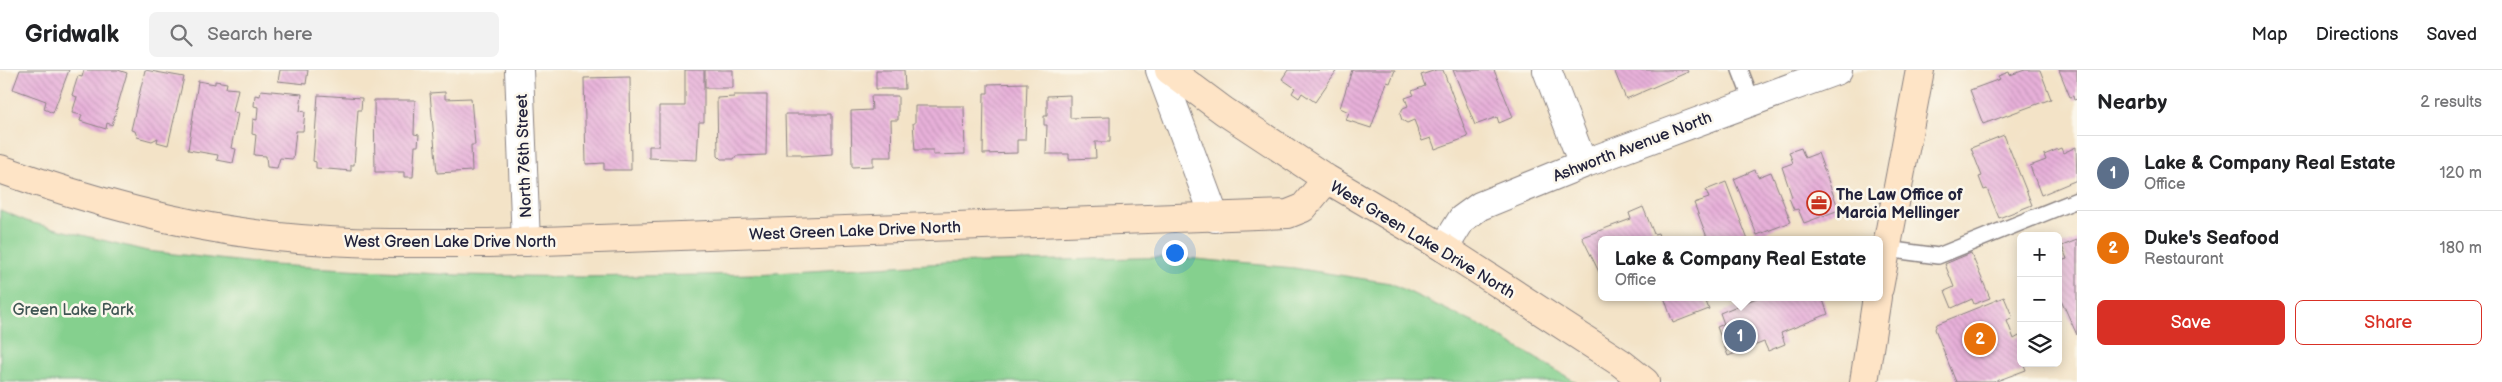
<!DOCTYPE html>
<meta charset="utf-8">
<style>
body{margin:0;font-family:"Balsamiq Sans",sans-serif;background:#f2f2f2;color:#202124}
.controls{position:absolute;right:15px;bottom:15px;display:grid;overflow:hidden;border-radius:8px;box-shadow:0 2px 12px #0003}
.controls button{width:45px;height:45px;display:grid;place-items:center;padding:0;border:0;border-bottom:1px solid #e0e0e0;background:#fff;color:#202124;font:25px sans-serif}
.you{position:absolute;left:1174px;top:182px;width:18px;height:18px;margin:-12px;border:4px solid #fff;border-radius:50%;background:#1a73e8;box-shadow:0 0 0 8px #1a73e833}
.badge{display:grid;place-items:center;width:32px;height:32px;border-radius:50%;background:#d93025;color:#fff;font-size:16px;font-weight:700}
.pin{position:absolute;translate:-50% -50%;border:2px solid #fff;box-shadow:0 1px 5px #0006}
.popup{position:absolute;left:1598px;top:166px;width:285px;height:65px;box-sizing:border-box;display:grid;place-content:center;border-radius:8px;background:#fff;filter:drop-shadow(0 1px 4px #0005);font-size:16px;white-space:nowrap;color:#757577}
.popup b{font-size:19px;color:#202124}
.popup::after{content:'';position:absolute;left:50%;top:100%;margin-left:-10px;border:10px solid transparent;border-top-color:#fff}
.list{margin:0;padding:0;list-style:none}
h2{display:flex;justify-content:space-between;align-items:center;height:65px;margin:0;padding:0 20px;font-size:21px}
h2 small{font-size:16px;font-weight:400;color:#757577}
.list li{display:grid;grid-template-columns:32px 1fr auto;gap:15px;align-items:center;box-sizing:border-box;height:75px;padding:0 20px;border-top:1px solid #e0e0e0}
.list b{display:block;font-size:19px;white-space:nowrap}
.list p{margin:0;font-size:16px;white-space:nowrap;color:#757577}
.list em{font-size:16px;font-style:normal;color:#757577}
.actions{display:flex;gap:10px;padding:15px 20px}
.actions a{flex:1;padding:11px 0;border:1px solid #d93025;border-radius:8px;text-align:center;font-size:18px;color:#d93025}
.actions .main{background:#d93025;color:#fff}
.icon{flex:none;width:28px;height:28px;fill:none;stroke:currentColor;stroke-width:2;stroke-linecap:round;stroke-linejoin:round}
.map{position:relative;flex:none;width:2077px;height:312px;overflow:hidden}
header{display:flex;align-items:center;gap:30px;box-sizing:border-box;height:70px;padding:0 25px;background:#fff;border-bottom:1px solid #e0e0e0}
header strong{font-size:24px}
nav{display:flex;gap:28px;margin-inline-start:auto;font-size:18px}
.search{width:350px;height:45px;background:#f2f2f2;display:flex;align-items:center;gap:12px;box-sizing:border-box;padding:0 18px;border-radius:8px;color:#757577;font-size:19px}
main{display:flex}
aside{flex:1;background:#fff}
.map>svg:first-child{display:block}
.park{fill:#85d08e;stroke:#547964}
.building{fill:url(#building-back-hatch)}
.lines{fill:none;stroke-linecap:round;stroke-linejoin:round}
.lane-casing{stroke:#8a8281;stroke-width:18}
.street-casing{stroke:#8a8281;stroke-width:30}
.secondary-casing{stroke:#8a8281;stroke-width:30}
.lane{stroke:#fff;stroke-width:15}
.street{stroke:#fff;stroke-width:28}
.secondary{stroke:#fee4c6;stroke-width:28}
.labels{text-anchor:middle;stroke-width:5;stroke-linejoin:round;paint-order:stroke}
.street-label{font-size:16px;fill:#22223b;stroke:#fbf7ec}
.poi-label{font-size:16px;font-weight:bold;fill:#22223b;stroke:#fbf7ec;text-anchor:start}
.park-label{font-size:16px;fill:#405654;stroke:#fbf7ec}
</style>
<header>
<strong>Gridwalk</strong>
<div class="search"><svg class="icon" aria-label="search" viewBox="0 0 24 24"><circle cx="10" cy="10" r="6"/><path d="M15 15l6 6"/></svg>Search here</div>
<nav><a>Map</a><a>Directions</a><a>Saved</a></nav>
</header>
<main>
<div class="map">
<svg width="2077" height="312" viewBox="0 0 2077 312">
<defs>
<pattern id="building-back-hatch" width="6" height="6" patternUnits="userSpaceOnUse" patternTransform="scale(1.25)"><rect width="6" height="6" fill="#e7b0d9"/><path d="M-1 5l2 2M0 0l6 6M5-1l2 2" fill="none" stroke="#c697bb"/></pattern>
</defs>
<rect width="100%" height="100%" fill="#fbf7ec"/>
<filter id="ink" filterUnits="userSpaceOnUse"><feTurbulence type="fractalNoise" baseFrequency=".02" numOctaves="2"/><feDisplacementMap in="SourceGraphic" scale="10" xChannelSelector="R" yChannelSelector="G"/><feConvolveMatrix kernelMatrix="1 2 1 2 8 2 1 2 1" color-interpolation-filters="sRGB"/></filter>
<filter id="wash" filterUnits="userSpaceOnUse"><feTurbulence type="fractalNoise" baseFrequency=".0096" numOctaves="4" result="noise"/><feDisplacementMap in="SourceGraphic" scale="20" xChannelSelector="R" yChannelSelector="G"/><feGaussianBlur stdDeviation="1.12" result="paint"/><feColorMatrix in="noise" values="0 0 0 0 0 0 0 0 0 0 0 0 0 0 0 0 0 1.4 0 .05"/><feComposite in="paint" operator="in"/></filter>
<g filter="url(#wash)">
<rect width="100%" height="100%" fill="#f3e3c7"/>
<!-- park -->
<path class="park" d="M0,140l29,12 118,29 125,14 186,10 124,2 175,-3 189,-11 228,-6 120,11 96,15 93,44 93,55h-1576z"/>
<g id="blocks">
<!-- building -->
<path class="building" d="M20,0h49l-16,43 -9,-4 2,-8 -33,-12z
M84,0h34l9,3 -15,52 -5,-2 -1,6 -26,-8 2,-6 -10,-2 5,-16 -5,-2 6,-19 4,1z
M145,0l39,7 -16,68 -11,-3 1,-4 -6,3 -15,-4 -2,-6 -4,-1z
M280,0h28l-2,14 -28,-3z
M685,0h19v52h-5l-2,38 -48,-2v-12h10v-40h26z
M705,0h28v18h-28z
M876,0h28l1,19h-29z
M1288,0h49l-22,32 -13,-9 -3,5 -7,-5 3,-5 -13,-9z
M1352,0h43l-5,13 -3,-1 -16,46 -25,-8 3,-8 -9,-4z
M1436,0h7l25,67 -33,12 -4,-11 -9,3 -8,-21 -7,3 -5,-3 -2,-6 3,-6 5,-2 -3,-8 9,-3 -2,-4 13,-5 -4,-11z
M1453,0h41l19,47 -14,6 -2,-6 -22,8z
M1614,0h73l1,2 -62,27z
M2025,0h15l11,29 -68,25 -13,-34 30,-11 -2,-3 11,-4 1,3z
M2059,0h18v29l-3,1 -1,-4 -3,1z
M630,7l1,93h-27v-7l-18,1 -2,-86z
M198,11l17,3v-3l12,2 -1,5 12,1 -5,23 5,1 -7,35 5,1 -3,14 -16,-3 1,-5 -30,-5z
M1027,13l-2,57h-8v13l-34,1 1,-61h4v-9z
M261,20l41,4 -2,17 5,1 -2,19h-7l-3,28 -13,-1 -3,10 -10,-1 -1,-11 -12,-1 2,-20 -4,-1 1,-15 4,1 1,-13 -4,-1 1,-11 5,1z
M445,22v7l26,-1 4,47h-4l1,26 -35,2 -7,-80z
M318,25l44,3 -1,12h-3l-4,55h-3v6l-35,-3v-6l-3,-1z
M734,25h33l-1,60 -30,1 -2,3h-13l-3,-3 -1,-58 17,-1z
M1070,25v23l40,-1v25h-15l1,16 -27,1v-5h-23l1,-29h-3v-9h3v-20z
M871,26h27v24h-7l1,37h-19v9l-21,1 -1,-56 21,-1z
M374,30h41l-1,34 5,1 -1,11h-3l-2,31h-9v-5h-29z
M915,36h49l1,48 -32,1v-5h-18l-2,-27h2z
M785,44h47v40l-31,2v-2h-15z
M2004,65l28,70 -33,13 -12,-29 -3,1 -5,-13 3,-1 -11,-28z
M2076,77l1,33 -36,15 -11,-29 16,-6 -2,-5 17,-7 2,5z
M1801,78l4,10 13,-5 21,57 -35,13 -6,-14 -4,1 -5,-12 3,-1 -10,-30 11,-4 -4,-11z
M1755,100l3,7 13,-5 20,50 -34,13 -23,-56z
M1726,112l22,58h-40l-14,-37 15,-5 -3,-8z
M1643,137l11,27 4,-1 2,7h-59l-1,34 -18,-37 49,-18 -2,-6z
M2077,170v95l-19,-42v-31l9,-3 -5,-13z
M1971,183l19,45 -16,6 -2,-5 -20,9 -7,-17 9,-4 -9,-23z
M1664,227h40l5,12 -36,14z
M1759,227h63l6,17 -47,19 4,11 -17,7 -4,-9 -36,14 -11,-29 7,-3 -4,-11z
M2004,227l9,21 -6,3 7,18 5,-3 2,3v24h7l-4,2 2,5 -32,12h-38l-21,-53 2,-5z"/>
</g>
</g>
<g filter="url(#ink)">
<use href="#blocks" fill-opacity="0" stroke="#8a8281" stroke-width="1"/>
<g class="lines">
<!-- lane casing -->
<g class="lane-casing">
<path id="lane" d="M1740,0l12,31
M1886,179l52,7 139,-56"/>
</g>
<!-- street casing -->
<g class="street-casing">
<path id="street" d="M519,0l7,172
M1160,0l55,148
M1547,0l36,94
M1444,178l18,-29 18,-13 103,-42 255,-94"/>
</g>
<!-- secondary casing -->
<g class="secondary-casing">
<path id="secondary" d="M1169,0l55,41 103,68 117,69 177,115 24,19
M0,99c82,29 167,54 254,65 78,11 157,9 235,9l799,-29 15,-6 24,-29
M1879,218l41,-218
M1864,312l13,-85"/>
</g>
<!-- lane -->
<use href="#lane" class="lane"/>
<!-- street -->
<use href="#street" class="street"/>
<!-- secondary -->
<use href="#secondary" class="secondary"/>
</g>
</g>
<!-- icons -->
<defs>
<g id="office-ring" transform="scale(1.25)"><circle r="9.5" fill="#fbf7ec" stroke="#c8321e" stroke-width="1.5"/><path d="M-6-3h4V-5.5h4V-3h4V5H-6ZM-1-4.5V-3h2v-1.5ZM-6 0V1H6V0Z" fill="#c8321e"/></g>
</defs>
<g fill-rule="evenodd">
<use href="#office-ring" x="1819" y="133"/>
</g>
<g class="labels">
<!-- street labels -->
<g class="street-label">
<text transform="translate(1632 76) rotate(-21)" y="6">Ashworth Avenue North</text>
<text transform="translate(523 86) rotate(-92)" y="6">North 76th Street</text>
<text transform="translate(855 160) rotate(-2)" y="6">West Green Lake Drive North</text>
<text transform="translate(1423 169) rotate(31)" y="6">West Green Lake Drive North</text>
<text x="450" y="177">West Green Lake Drive North</text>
</g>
<!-- poi labels -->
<g class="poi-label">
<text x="1836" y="130">The Law Office of<tspan x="1836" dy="18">Marcia Mellinger</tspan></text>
</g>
<!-- park labels -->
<g class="park-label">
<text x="73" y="245">Green Lake Park</text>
</g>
</g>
</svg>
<div class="controls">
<button>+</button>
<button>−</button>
<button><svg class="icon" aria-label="layers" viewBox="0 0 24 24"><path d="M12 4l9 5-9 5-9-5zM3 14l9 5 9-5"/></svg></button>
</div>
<div class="you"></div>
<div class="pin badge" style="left:1740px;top:266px;background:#5c6f8a">1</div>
<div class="popup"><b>Lake &amp; Company Real Estate</b>Office</div>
<div class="pin badge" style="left:1980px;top:269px;background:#e8710a">2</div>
</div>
<aside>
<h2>Nearby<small>2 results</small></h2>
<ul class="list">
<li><span class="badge" style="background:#5c6f8a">1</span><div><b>Lake &amp; Company Real Estate</b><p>Office</p></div><em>120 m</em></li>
<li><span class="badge" style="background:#e8710a">2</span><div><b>Duke's Seafood</b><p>Restaurant</p></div><em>180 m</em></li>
</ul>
<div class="actions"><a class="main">Save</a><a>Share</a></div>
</aside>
</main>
